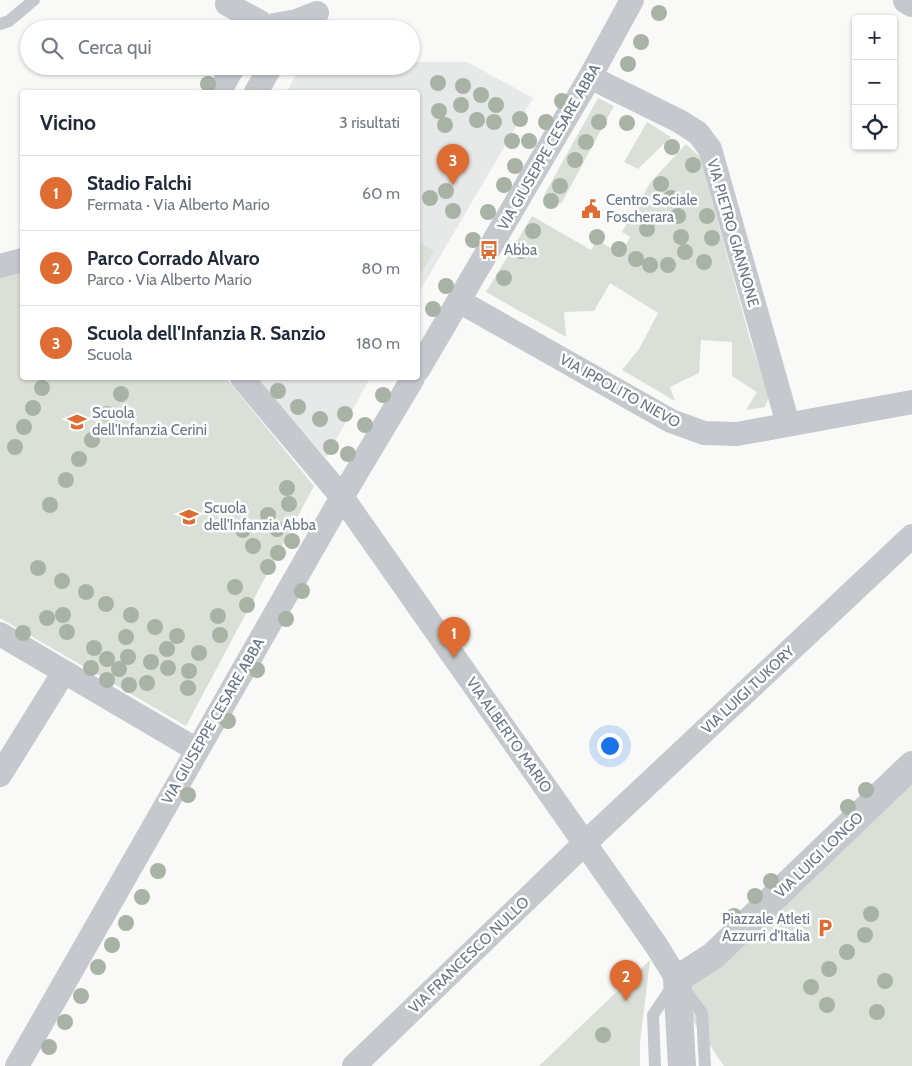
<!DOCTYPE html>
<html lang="it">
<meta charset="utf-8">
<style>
body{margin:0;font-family:Cabin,sans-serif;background:#f6f6f7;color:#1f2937}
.controls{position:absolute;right:15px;top:15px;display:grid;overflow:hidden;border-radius:5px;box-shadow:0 1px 4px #0004}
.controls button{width:45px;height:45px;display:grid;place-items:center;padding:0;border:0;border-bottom:1px solid #e0e1e3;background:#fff;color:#1f2937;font:25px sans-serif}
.you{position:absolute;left:609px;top:745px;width:18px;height:18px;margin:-12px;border:4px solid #fff;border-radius:50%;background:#1a73e8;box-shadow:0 0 0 8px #1a73e833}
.badge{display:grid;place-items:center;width:32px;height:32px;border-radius:50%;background:#de6c33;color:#fff;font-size:16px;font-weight:700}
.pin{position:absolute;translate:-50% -41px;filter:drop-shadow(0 1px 2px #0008)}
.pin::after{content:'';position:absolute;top:26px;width:18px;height:15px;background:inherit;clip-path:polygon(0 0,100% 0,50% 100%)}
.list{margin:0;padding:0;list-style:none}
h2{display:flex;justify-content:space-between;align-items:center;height:65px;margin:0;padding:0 20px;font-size:21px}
h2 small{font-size:16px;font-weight:400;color:#747a83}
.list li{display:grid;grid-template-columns:32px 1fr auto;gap:15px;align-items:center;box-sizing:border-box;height:75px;padding:0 20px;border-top:1px solid #e0e1e3}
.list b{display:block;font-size:19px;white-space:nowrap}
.list p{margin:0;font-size:16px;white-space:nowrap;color:#747a83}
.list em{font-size:16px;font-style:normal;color:#747a83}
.icon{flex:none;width:28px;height:28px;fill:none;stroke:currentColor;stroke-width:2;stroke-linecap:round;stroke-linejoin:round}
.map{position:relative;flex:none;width:912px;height:1066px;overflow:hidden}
.search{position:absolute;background:#fff;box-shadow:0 1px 4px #0004;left:20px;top:20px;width:400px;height:55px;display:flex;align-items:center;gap:12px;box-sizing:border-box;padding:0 18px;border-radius:28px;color:#747a83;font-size:19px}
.panel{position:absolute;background:#fff;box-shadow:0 1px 4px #0004;left:20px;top:90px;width:400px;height:290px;border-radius:5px}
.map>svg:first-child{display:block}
.built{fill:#e7e8e8}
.green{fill:#dae0d8}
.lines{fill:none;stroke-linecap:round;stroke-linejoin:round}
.service{stroke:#c5c8cc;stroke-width:12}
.minor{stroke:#c5c8cc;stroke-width:24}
.tertiary{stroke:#c5c8cc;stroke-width:28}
.tree{fill:#a8b3a6}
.labels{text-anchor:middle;stroke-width:5;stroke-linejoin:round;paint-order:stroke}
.street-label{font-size:15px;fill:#697787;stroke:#fff}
.poi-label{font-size:15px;fill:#697787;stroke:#fff;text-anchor:start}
</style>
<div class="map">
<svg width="912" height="1066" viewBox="0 0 912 1066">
<rect width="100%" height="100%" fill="#f9f9f7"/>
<!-- built -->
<path class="built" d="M411,62h56l66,36 -115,196v-202h-131l13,-26h111z
M255,378h115l-44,80z"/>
<!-- green -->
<path class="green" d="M598,98l16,8 -53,98 -17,-9z
M647,122l24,15 -33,32 -14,-7z
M686,144l14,13 50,182 19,58 -4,10 -19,3 11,-18 -25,-16v-34l-31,-2 -2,33 -29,14 5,14 -53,-31 17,-21 19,-36 -48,-30 -16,28 -30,1 2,25 -80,-45 46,-76 59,34 6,-10 24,14 9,-17 -8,-5 28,-49z
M418,241l16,10 -16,28z
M22,268v110h204l88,108 -128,240 -186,-108v-345z
M912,757v309h-188l-53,-77z
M650,960l-10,82v24h-101z"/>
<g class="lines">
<!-- service -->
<path class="service" d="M0,24l9,-3 25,-21
M655,1066l-2,-51 24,-36 25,34 3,53"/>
<!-- minor -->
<path class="minor" d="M227,4l33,18
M274,25l23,-4 20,-8
M590,77l89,44 19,12 12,16 78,275
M219,92l15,-26
M256,92l15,-26
M0,266l22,-6
M459,301l212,120 33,12 33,1 175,-32
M418,370l172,-293 42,-77
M242,378l100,119 314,448 21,34
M0,634l197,116
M0,775l64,-103
M17,1066l325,-569 71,-119
M354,1066l230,-222 328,-308"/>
<!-- tertiary -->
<path class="tertiary" d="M907,0l5,3
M682,1066l-5,-87 36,-23 199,-191"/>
</g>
<!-- trees -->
<g class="tree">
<circle cx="659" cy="13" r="8"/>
<circle cx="641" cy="42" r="8"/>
<circle cx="628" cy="64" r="8"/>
<circle cx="438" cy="83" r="8"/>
<circle cx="208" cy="84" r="8"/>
<circle cx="463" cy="86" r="8"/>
<circle cx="481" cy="95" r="8"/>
<circle cx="562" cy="101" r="8"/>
<circle cx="461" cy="105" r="8"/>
<circle cx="496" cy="105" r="8"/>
<circle cx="439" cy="111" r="8"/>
<circle cx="520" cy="119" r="8"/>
<circle cx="477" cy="120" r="8"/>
<circle cx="494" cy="122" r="8"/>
<circle cx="546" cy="122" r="8"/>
<circle cx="599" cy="122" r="8"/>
<circle cx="627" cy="123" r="8"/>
<circle cx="445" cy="125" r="8"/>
<circle cx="512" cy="141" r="8"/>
<circle cx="529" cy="141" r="8"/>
<circle cx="586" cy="142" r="8"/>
<circle cx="672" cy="147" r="8"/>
<circle cx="575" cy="160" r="8"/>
<circle cx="693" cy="165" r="8"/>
<circle cx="515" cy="166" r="8"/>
<circle cx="661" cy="184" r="8"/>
<circle cx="504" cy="185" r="8"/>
<circle cx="560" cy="186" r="8"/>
<circle cx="446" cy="191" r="8"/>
<circle cx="430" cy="198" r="8"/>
<circle cx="671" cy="198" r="8"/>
<circle cx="551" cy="201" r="8"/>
<circle cx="453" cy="211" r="8"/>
<circle cx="488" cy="212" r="8"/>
<circle cx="678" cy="216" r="8"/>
<circle cx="707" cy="216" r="8"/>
<circle cx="647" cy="229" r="8"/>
<circle cx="533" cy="231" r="8"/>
<circle cx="597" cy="237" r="8"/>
<circle cx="681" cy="237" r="8"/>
<circle cx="712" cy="238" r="8"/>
<circle cx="473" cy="240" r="8"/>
<circle cx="619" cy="249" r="8"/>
<circle cx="521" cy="251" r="8"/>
<circle cx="685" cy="252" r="8"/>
<circle cx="636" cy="259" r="8"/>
<circle cx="704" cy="262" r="8"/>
<circle cx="650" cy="265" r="8"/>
<circle cx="668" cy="265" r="8"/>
<circle cx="504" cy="278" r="8"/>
<circle cx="446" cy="286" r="8"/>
<circle cx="433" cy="309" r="8"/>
<circle cx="42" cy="388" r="8"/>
<circle cx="278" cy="391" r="8"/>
<circle cx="121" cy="394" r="8"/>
<circle cx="383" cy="395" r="8"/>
<circle cx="298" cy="407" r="8"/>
<circle cx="33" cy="408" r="8"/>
<circle cx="107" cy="414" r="8"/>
<circle cx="345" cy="414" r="8"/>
<circle cx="320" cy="419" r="8"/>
<circle cx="365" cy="425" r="8"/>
<circle cx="24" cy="427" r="8"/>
<circle cx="92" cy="440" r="8"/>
<circle cx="15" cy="447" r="8"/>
<circle cx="331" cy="447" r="8"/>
<circle cx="348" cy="454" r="8"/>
<circle cx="79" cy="459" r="8"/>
<circle cx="66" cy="480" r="8"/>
<circle cx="287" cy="488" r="8"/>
<circle cx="289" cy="504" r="8"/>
<circle cx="50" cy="505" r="8"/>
<circle cx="268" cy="515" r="8"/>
<circle cx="277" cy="529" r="8"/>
<circle cx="243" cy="530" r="8"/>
<circle cx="292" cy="541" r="8"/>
<circle cx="253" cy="546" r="8"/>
<circle cx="278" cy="553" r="8"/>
<circle cx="268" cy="567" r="8"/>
<circle cx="38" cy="568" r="8"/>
<circle cx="62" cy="581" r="8"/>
<circle cx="235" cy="587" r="8"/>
<circle cx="302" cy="591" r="8"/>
<circle cx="86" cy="592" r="8"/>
<circle cx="106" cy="604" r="8"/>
<circle cx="247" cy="605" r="8"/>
<circle cx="63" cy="615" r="8"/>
<circle cx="131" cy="615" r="8"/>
<circle cx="218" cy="616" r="8"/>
<circle cx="47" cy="618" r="8"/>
<circle cx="286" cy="619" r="8"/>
<circle cx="155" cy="627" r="8"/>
<circle cx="67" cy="632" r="8"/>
<circle cx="23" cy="633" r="8"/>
<circle cx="220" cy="635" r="8"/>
<circle cx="177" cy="636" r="8"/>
<circle cx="126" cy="637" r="8"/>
<circle cx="94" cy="648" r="8"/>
<circle cx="167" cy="649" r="8"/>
<circle cx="199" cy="653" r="8"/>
<circle cx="128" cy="657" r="8"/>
<circle cx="107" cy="659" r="8"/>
<circle cx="151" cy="662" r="8"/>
<circle cx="91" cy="668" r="8"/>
<circle cx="168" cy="668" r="8"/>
<circle cx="119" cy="669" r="8"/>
<circle cx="257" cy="670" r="8"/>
<circle cx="189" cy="671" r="8"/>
<circle cx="107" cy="680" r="8"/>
<circle cx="147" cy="683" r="8"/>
<circle cx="129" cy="685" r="8"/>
<circle cx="188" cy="688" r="8"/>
<circle cx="228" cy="721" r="8"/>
<circle cx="866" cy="790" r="8"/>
<circle cx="188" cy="795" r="8"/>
<circle cx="848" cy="807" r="8"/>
<circle cx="158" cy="871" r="8"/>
<circle cx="771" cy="881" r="8"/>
<circle cx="755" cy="896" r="8"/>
<circle cx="142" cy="897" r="8"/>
<circle cx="871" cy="914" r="8"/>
<circle cx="734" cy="916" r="8"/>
<circle cx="126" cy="923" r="8"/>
<circle cx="865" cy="935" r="8"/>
<circle cx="112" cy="945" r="8"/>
<circle cx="847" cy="952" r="8"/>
<circle cx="98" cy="967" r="8"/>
<circle cx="829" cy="969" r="8"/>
<circle cx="885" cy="981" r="8"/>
<circle cx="811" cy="987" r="8"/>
<circle cx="81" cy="996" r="8"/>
<circle cx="827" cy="1005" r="8"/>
<circle cx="877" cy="1012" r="8"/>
<circle cx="65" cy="1022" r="8"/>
<circle cx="603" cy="1035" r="8"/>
<circle cx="49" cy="1047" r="8"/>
</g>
<!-- icons -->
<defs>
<g id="civic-bare" transform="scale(1.5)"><path d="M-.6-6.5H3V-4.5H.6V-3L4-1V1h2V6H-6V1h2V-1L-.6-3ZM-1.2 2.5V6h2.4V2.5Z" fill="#de6c33" stroke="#fff" stroke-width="2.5" paint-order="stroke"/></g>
<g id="bus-bare" transform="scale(1.5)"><path d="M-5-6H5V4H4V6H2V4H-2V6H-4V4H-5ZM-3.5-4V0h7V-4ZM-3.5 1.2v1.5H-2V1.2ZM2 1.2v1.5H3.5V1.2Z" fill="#de6c33" stroke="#fff" stroke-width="2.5" paint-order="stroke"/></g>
<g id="school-bare" transform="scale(1.5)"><path d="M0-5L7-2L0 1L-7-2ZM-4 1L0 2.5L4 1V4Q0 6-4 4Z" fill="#de6c33" stroke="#fff" stroke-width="2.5" paint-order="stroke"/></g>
<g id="parking-bare" transform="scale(1.5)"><path d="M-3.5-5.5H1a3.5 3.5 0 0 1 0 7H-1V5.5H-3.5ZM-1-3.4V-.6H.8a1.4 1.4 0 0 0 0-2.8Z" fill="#de6c33" stroke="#fff" stroke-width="2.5" paint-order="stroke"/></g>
</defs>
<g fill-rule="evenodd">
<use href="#civic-bare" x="591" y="209"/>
<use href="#bus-bare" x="489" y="250"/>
<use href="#school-bare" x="77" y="422"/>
<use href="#school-bare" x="189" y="517"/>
<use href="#parking-bare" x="825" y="928"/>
</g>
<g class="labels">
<!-- street labels -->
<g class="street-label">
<text transform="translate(549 147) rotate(-60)" y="5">VIA GIUSEPPE CESARE ABBA</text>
<text transform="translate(733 233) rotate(74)" y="5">VIA PIETRO GIANNONE</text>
<text transform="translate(620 391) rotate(29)" y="5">VIA IPPOLITO NIEVO</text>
<text transform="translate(748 690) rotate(-43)" y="5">VIA LUIGI TUKORY</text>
<text transform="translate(213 721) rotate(-60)" y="5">VIA GIUSEPPE CESARE ABBA</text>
<text transform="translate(509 735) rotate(55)" y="5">VIA ALBERTO MARIO</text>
<text transform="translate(819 855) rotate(-44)" y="5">VIA LUIGI LONGO</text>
<text transform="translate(469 955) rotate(-44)" y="5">VIA FRANCESCO NULLO</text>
</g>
<!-- poi labels -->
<g class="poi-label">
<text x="606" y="205">Centro Sociale<tspan x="606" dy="17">Foscherara</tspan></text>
<text x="504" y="255">Abba</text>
<text x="92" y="418">Scuola<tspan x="92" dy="17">dell'Infanzia Cerini</tspan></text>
<text x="204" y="513">Scuola<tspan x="204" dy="17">dell'Infanzia Abba</tspan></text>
<text x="810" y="924" text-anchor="end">Piazzale Atleti<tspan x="810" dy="17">Azzurri d'Italia</tspan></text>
</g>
</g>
</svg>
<div class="controls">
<button>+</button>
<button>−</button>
<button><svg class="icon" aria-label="locate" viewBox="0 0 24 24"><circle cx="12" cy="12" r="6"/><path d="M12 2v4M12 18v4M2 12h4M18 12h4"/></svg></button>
</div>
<div class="you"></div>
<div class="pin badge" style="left:454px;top:658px">1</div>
<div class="pin badge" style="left:626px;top:1001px">2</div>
<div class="pin badge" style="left:453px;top:185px">3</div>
<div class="search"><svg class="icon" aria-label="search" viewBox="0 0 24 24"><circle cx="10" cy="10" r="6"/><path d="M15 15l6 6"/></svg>Cerca qui</div>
<section class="panel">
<h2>Vicino<small>3 risultati</small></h2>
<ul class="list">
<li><span class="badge">1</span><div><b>Stadio Falchi</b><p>Fermata · Via Alberto Mario</p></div><em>60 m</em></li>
<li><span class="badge">2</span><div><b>Parco Corrado Alvaro</b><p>Parco · Via Alberto Mario</p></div><em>80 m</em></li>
<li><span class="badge">3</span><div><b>Scuola dell'Infanzia R. Sanzio</b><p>Scuola</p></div><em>180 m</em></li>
</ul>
</section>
</div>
